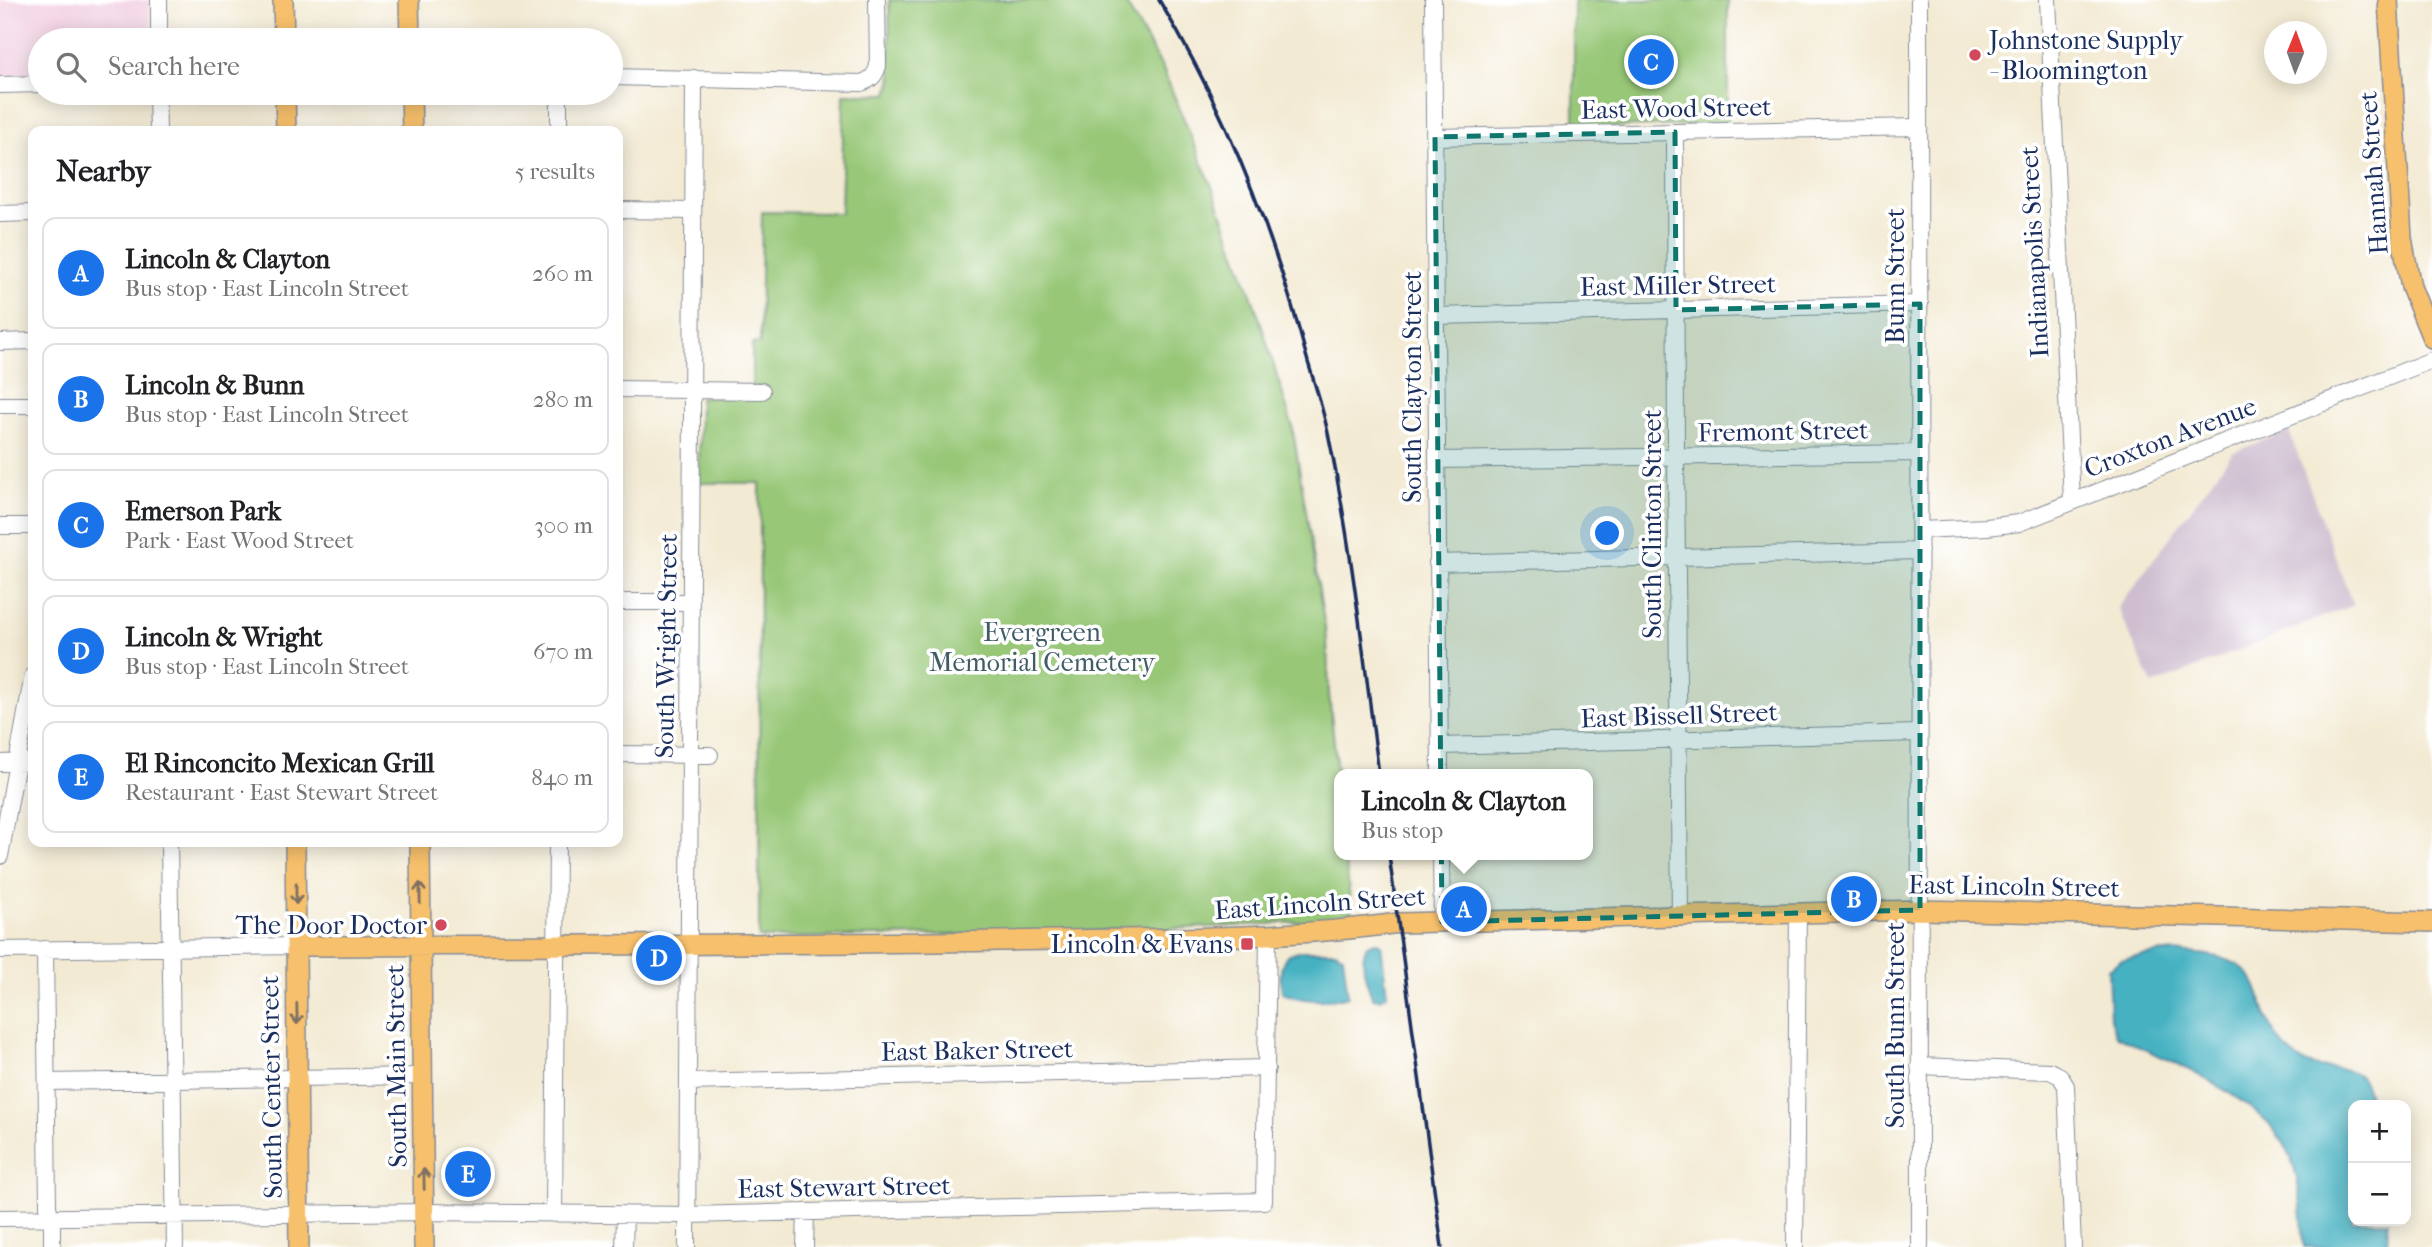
<!DOCTYPE html>
<meta charset="utf-8">
<style>
body{margin:0;font-family:"IM FELL French Canon",serif;background:#f6f6f6;color:#202124}
.controls{position:absolute;right:21px;bottom:21px;display:grid;overflow:hidden;border-radius:14px;box-shadow:0 4px 18px #0003}
.controls button{width:63px;height:63px;display:grid;place-items:center;padding:0;border:0;border-bottom:2px solid #e0e0e0;background:#fff;color:#202124;font:35px sans-serif}
.compass{position:absolute;left:2264px;top:21px;width:63px;height:63px;border-radius:50%;background:#fff;box-shadow:0 4px 18px #0003;rotate:1deg}
.you{position:absolute;left:1608px;top:534px;width:24px;height:24px;margin:-18px;border:5px solid #fff;border-radius:50%;background:#1a73e8;box-shadow:0 0 0 10px #1a73e833}
.badge{display:grid;place-items:center;width:46px;height:46px;border-radius:50%;background:#1a73e8;color:#fff;font-size:23px;font-weight:700}
.pin{position:absolute;translate:-50% -50%;border:4px solid #fff;box-shadow:0 2px 7px #0006}
.popup{position:absolute;left:1334px;top:769px;width:259px;height:91px;box-sizing:border-box;display:grid;place-content:center;border-radius:14px;background:#fff;filter:drop-shadow(0 2px 5px #0005);font-size:23px;white-space:nowrap;color:#757577}
.popup b{font-size:26px;color:#202124}
.popup::after{content:'';position:absolute;left:50%;top:100%;margin-left:-14px;border:14px solid transparent;border-top-color:#fff}
.list{margin:0;padding:0;list-style:none}
h2{display:flex;justify-content:space-between;align-items:center;height:91px;margin:0;padding:0 28px;font-size:30px}
h2 small{font-size:23px;font-weight:400;color:#757577}
.list li{display:grid;grid-template-columns:46px 1fr auto;gap:21px;align-items:center;box-sizing:border-box;height:112px;margin:0 14px 14px;padding:0 14px;border:2px solid #e0e0e0;border-radius:14px}
.list b{display:block;font-size:26px;white-space:nowrap}
.list p{margin:0;font-size:23px;white-space:nowrap;color:#757577}
.list em{font-size:23px;font-style:normal;color:#757577}
.icon{flex:none;width:38px;height:38px;fill:none;stroke:currentColor;stroke-width:2;stroke-linecap:round;stroke-linejoin:round}
.map{position:relative;flex:none;width:2432px;height:1247px;overflow:hidden}
.search{position:absolute;background:#fff;box-shadow:0 4px 18px #0003;left:28px;top:28px;width:595px;height:77px;display:flex;align-items:center;gap:18px;box-sizing:border-box;padding:0 24px;border-radius:38px;color:#757577;font-size:26px}
.panel{position:absolute;background:#fff;box-shadow:0 4px 18px #0003;left:28px;top:126px;width:595px;height:721px;border-radius:14px}
.map>svg:first-child{display:block}
.built{fill:#f2d0e2}
.industrial{fill:#cfbed0}
.green{fill:#97c777;stroke:#597b6a;stroke-width:2}
.water{fill:#44b1c1;stroke:#307090;stroke-width:2}
.lines{fill:none;stroke-linecap:round;stroke-linejoin:round}
.minor-casing{stroke:#878c98;stroke-width:18}
.major-casing{stroke:#878c98;stroke-width:22}
.minor{stroke:#fff;stroke-width:16}
.major{stroke:#f7c06c;stroke-width:19}
.rail{stroke:#1b2f5e;stroke-width:3.5}
.oneway{stroke:#7e7064}
.marked{fill:#0f766e;fill-opacity:0.2;stroke:#0f766e;stroke-width:5;stroke-dasharray:14 9;stroke-linejoin:round}
.poi-dot{fill:#d1495b;stroke:#fff;stroke-width:2.5}
.labels{text-anchor:middle;stroke-width:7;stroke-linejoin:round;paint-order:stroke}
.poi-label{font-size:26px;fill:#1b2f5e;stroke:#fff;text-anchor:end}
.street-label{font-size:26px;fill:#1b2f5e;stroke:#fff}
.park-label{font-size:26px;fill:#405d66;stroke:#fff}
</style>
<div class="map">
<svg width="2432" height="1247" viewBox="0 0 2432 1247">
<rect width="100%" height="100%" fill="#fff"/>
<filter id="ink" filterUnits="userSpaceOnUse"><feTurbulence type="fractalNoise" baseFrequency=".0143" numOctaves="2"/><feDisplacementMap in="SourceGraphic" scale="14" xChannelSelector="R" yChannelSelector="G"/><feConvolveMatrix kernelMatrix="1 2 1 2 8 2 1 2 1" color-interpolation-filters="sRGB"/></filter>
<filter id="wash" filterUnits="userSpaceOnUse"><feTurbulence type="fractalNoise" baseFrequency=".00686" numOctaves="4" result="noise"/><feDisplacementMap in="SourceGraphic" scale="28" xChannelSelector="R" yChannelSelector="G"/><feGaussianBlur stdDeviation="1.57" result="paint"/><feColorMatrix in="noise" values="0 0 0 0 0 0 0 0 0 0 0 0 0 0 0 0 0 1.4 0 .05"/><feComposite in="paint" operator="in"/></filter>
<g filter="url(#wash)">
<rect width="100%" height="100%" fill="#f3ead3"/>
<!-- built -->
<path class="built" d="M0,0h150v40h-110v35l-40,1z"/>
<!-- industrial -->
<path class="industrial" d="M2289,431l64,174 -201,80 -34,-77 115,-156z"/>
<!-- green -->
<path class="green" d="M889,0h235l38,67 49,117 48,133 33,108 35,215 2,54 11,107v54h5l7,63c-197,16 -395,16 -593,20l1,-455h-61l1,-86h52v-53l8,-1 2,-131 79,1 3,-119h44l4,-16 -2,-10z
M1574,0h154v124l-154,4z"/>
<!-- water -->
<path class="water" d="M1375,942l6,1 6,52 -7,4 -7,-1c-7,-14 -14,-39 -6,-53z
M1300,951h36l7,5 5,40c-17,6 -51,6 -66,-4 -2,-14 -3,-25 5,-37z
M2163,952c27,1 69,0 87,24 9,12 11,27 17,40 6,16 13,29 27,40 33,27 70,-8 76,49h-17v116h35l-1,26h-83c-3,-31 -2,-67 -16,-96 -18,-39 -76,-70 -113,-88 -19,-10 -41,-16 -59,-28l-6,-16 -2,-50 13,-9z"/>
</g>
<g filter="url(#ink)">
<g class="lines">
<!-- minor casing -->
<g class="minor-casing">
<path id="minor" d="M159,0v40
M1433,0l7,774
M1919,0l1,1247
M2048,0l24,501
M611,77l250,6c10,-3 14,-7 17,-17l-1,-66
M0,85l40,-1
M157,93l1,38
M559,93v38
M1675,132l1,326 4,458
M1435,137l484,-10
M618,210l75,1
M0,214l33,-1
M1437,316l483,-12
M0,342l33,-1
M618,389l144,2
M0,405h33
M1438,460l481,-7
M0,526h33
M1920,530l67,-3 32,-4 413,-163
M1437,563l483,-12
M618,602h73
M1440,746l479,-13
M618,754l92,1
M0,763l33,-1
M169,842l6,405
M1441,855l1,67
M0,856l33,-181
M45,949l3,257 4,20v21
M0,950l296,-4
M1919,1066l131,5 10,5 6,10 7,161
M47,1082l375,-6
M688,1082l579,-14
M554,1214l3,-372
M0,1218l424,-6 263,3 577,-14 4,-267
M624,1247l1,-33
M687,1247l7,-1169
M805,1247l1,-35
M1795,1247l3,-334"/>
</g>
<!-- major casing -->
<g class="major-casing">
<path id="major" d="M283,0l1,40
M409,0l1,40
M2388,0l14,238 9,49 21,51
M285,93l1,38
M411,93l1,38
M295,842l4,405
M420,842l4,405
M296,946c235,-1 469,-1 704,-5 133,-3 267,0 399,-18l521,-13 512,12"/>
</g>
<!-- minor -->
<use href="#minor" class="minor"/>
<!-- major -->
<use href="#major" class="major"/>
<!-- rail -->
<path class="rail" d="M1159,0c69,114 115,234 149,362 7,23 15,47 20,71 24,113 36,228 51,341
M1389,855l53,392"/>
</g>
<!-- one-way arrows -->
<defs><path id="oneway-shaft" d="M-6 0H5M1.5-3L5.5 0L1.5 3" fill="none" stroke-width="1.6" stroke-linecap="round" stroke-linejoin="round" transform="scale(1.75)"/></defs>
<g class="oneway">
<use href="#oneway-shaft" transform="translate(420 893) rotate(-91)"/>
<use href="#oneway-shaft" transform="translate(296 894) rotate(90)"/>
<use href="#oneway-shaft" transform="translate(297 1014) rotate(89)"/>
<use href="#oneway-shaft" transform="translate(424 1179) rotate(-91)"/>
</g>
</g>
<!-- marked area -->
<path class="marked" d="M1675,132l1,178 244,-6v606l-478,12 -7,-785z"/>
<!-- markers -->
<g class="poi-dot">
<circle cx="1975" cy="55" r="7"/>
<circle cx="441" cy="925" r="7"/>
<rect x="1240" y="937" width="14" height="14" rx="3.5"/>
</g>
<g class="labels">
<!-- poi labels -->
<g class="poi-label">
<text x="1989" y="49" text-anchor="start">Johnstone Supply<tspan x="1989" dy="30">- Bloomington</tspan></text>
<text x="427" y="934">The Door Doctor</text>
<text x="1233" y="953">Lincoln &amp; Evans</text>
</g>
<!-- street labels -->
<g class="street-label">
<text transform="translate(1676 108) rotate(-1)" y="9">East Wood Street</text>
<text transform="translate(2373 173) rotate(-94)" y="9">Hannah Street</text>
<text transform="translate(2034 252) rotate(-93)" y="9">Indianapolis Street</text>
<text transform="translate(1895 276) rotate(-90)" y="9">Bunn Street</text>
<text transform="translate(1678 285) rotate(-1)" y="9">East Miller Street</text>
<text transform="translate(1412 387) rotate(-90)" y="9">South Clayton Street</text>
<text transform="translate(1783 431) rotate(-1)" y="9">Fremont Street</text>
<text transform="translate(2170 437) rotate(-21)" y="9">Croxton Avenue</text>
<text transform="translate(1652 524) rotate(-90)" y="9">South Clinton Street</text>
<text transform="translate(666 646) rotate(-89)" y="9">South Wright Street</text>
<text transform="translate(1679 715) rotate(-2)" y="9">East Bissell Street</text>
<text transform="translate(2014 886) rotate(1)" y="9">East Lincoln Street</text>
<text transform="translate(1320 903) rotate(-4)" y="9">East Lincoln Street</text>
<text transform="translate(1895 1025) rotate(-90)" y="9">South Bunn Street</text>
<text transform="translate(977 1050) rotate(-1)" y="9">East Baker Street</text>
<text transform="translate(396 1066) rotate(-91)" y="9">South Main Street</text>
<text transform="translate(271 1087) rotate(-91)" y="9">South Center Street</text>
<text transform="translate(844 1187) rotate(-1)" y="9">East Stewart Street</text>
</g>
<!-- park labels -->
<g class="park-label">
<text x="1042" y="641">Evergreen<tspan x="1042" dy="30">Memorial Cemetery</tspan></text>
</g>
</g>
</svg>
<div class="controls">
<button>+</button>
<button>−</button>
</div>
<svg class="compass" viewBox="-18 -18 36 36"><path d="M0-13l5 13h-10z" fill="#e53935"/><path d="M0 13l5-13h-10z" fill="#757577"/></svg>
<div class="you"></div>
<div class="pin badge" style="left:1464px;top:909px">A</div>
<div class="popup"><b>Lincoln &amp; Clayton</b>Bus stop</div>
<div class="pin badge" style="left:1854px;top:899px">B</div>
<div class="pin badge" style="left:1651px;top:62px">C</div>
<div class="pin badge" style="left:659px;top:958px">D</div>
<div class="pin badge" style="left:468px;top:1174px">E</div>
<div class="search"><svg class="icon" aria-label="search" viewBox="0 0 24 24"><circle cx="10" cy="10" r="6"/><path d="M15 15l6 6"/></svg>Search here</div>
<section class="panel">
<h2>Nearby<small>5 results</small></h2>
<ul class="list">
<li><span class="badge">A</span><div><b>Lincoln &amp; Clayton</b><p>Bus stop · East Lincoln Street</p></div><em>260 m</em></li>
<li><span class="badge">B</span><div><b>Lincoln &amp; Bunn</b><p>Bus stop · East Lincoln Street</p></div><em>280 m</em></li>
<li><span class="badge">C</span><div><b>Emerson Park</b><p>Park · East Wood Street</p></div><em>300 m</em></li>
<li><span class="badge">D</span><div><b>Lincoln &amp; Wright</b><p>Bus stop · East Lincoln Street</p></div><em>670 m</em></li>
<li><span class="badge">E</span><div><b>El Rinconcito Mexican Grill</b><p>Restaurant · East Stewart Street</p></div><em>840 m</em></li>
</ul>
</section>
</div>
